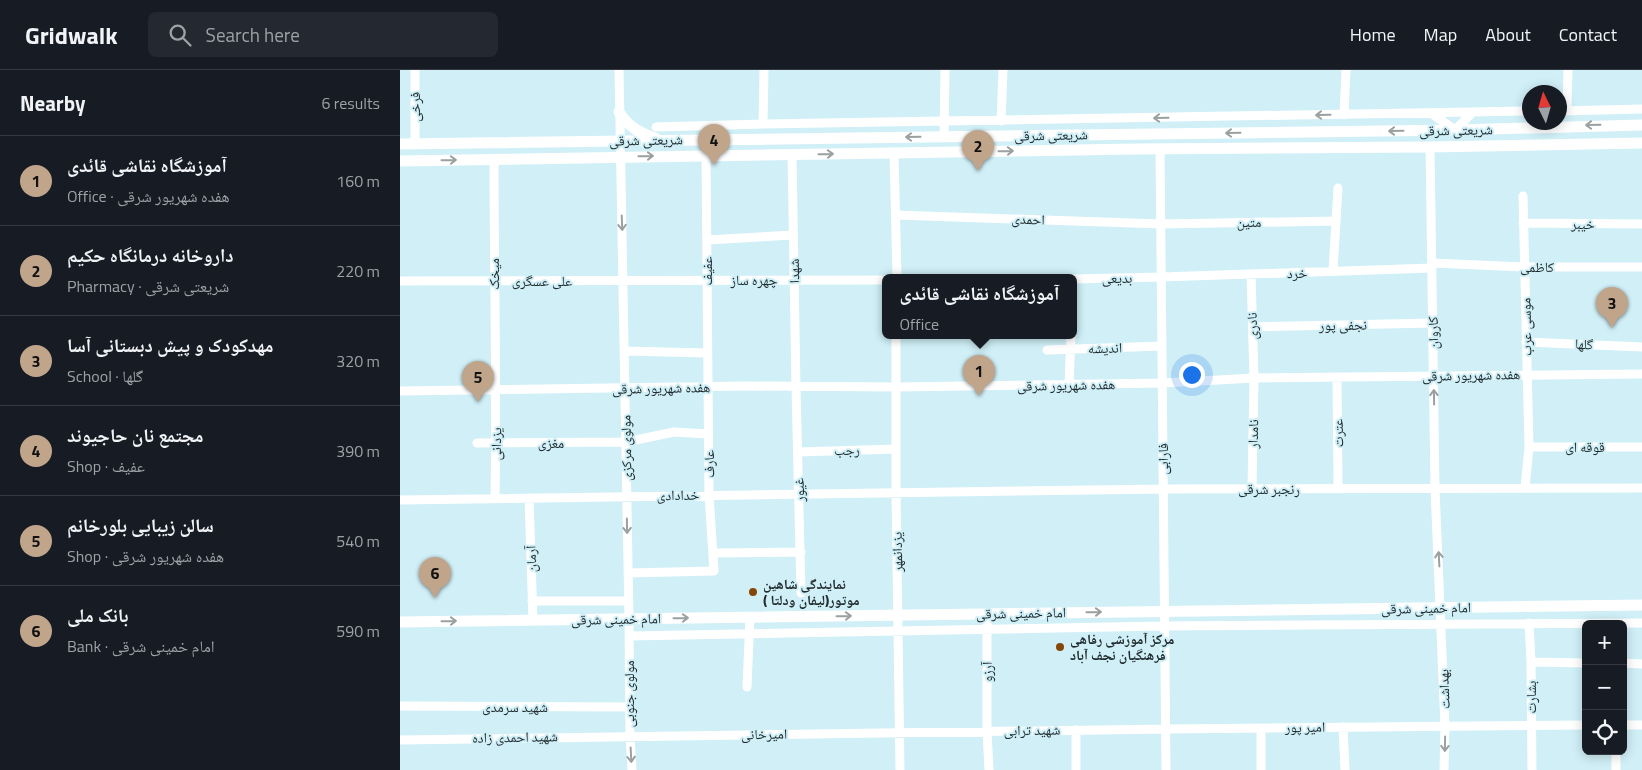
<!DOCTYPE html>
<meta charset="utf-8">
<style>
body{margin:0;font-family:"Titillium Web","Noto Naskh Arabic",sans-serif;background:#242831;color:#f1f3f6}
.controls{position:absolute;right:15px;bottom:15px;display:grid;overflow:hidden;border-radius:8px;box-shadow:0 2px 12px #0003}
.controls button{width:45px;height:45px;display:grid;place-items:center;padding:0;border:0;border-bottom:1px solid #363941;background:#171b24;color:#f1f3f6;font:25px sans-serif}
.compass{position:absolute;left:1122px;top:15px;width:45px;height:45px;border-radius:50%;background:#171b24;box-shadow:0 2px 12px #0003;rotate:355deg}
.you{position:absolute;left:791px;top:304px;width:18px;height:18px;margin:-12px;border:4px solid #fff;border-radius:50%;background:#1a73e8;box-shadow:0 0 0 8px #1a73e833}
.badge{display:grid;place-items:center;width:32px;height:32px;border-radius:50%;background:#c0a58b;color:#111;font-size:16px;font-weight:700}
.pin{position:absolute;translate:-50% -41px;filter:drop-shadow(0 1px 2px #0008)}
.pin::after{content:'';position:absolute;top:26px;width:18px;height:15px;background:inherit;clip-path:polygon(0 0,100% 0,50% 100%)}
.popup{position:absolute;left:482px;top:204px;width:195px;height:65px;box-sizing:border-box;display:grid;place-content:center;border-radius:8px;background:#171b24;filter:drop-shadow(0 1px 4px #0005);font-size:16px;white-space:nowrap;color:#9ea1a6}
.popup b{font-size:19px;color:#f1f3f6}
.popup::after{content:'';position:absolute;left:50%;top:100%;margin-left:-10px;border:10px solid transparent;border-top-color:#171b24}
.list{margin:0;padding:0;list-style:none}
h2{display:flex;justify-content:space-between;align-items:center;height:65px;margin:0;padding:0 20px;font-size:21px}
h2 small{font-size:16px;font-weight:400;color:#9ea1a6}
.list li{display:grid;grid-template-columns:32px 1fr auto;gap:15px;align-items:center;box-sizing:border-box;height:90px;padding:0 20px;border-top:1px solid #363941}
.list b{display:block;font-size:19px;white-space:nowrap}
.list p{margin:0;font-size:16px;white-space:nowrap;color:#9ea1a6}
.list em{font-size:16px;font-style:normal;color:#9ea1a6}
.icon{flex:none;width:28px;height:28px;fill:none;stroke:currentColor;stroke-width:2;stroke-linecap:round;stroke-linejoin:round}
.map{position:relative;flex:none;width:1242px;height:700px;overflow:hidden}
header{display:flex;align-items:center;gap:30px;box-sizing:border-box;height:70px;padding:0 25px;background:#171b24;border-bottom:1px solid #363941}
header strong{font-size:24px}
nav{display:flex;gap:28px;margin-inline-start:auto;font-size:18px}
.search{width:350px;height:45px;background:#242831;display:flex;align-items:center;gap:12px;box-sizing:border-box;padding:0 18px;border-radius:8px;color:#9ea1a6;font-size:19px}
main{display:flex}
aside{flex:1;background:#171b24}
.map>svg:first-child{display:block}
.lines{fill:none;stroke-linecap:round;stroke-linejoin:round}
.minor{stroke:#fff;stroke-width:9}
.major{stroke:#fff;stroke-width:11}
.oneway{stroke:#9ba0a1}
.poi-dot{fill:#854608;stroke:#d0eff7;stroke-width:2}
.labels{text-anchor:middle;stroke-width:4;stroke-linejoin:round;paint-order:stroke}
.street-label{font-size:14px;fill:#212c2f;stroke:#d0eff7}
.poi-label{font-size:14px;font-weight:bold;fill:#212c2f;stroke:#d0eff7;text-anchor:start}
</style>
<header>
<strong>Gridwalk</strong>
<div class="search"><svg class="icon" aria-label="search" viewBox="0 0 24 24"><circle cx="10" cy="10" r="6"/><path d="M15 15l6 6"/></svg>Search here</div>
<nav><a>Home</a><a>Map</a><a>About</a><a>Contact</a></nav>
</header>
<main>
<aside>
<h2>Nearby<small>6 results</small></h2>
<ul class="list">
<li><span class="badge">1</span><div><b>آموزشگاه نقاشی قائدی</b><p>Office · هفده شهریور شرقی</p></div><em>160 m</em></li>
<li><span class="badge">2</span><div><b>داروخانه درمانگاه حکیم</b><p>Pharmacy · شریعتی شرقی</p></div><em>220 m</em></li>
<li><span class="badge">3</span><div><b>مهدکودک و پیش دبستانی آسا</b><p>School · گلها</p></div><em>320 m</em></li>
<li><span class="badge">4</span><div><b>مجتمع نان حاجیوند</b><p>Shop · عفیف</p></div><em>390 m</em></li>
<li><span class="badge">5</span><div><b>سالن زیبایی بلورخانم</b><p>Shop · هفده شهریور شرقی</p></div><em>540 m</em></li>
<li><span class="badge">6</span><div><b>بانک ملی</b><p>Bank · امام خمینی شرقی</p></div><em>590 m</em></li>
</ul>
</aside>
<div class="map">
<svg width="1242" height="700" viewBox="0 0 1242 700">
<rect width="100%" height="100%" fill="#d0eff7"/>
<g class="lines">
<!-- minor -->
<path class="minor" d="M219,0l10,548 1,117 2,35
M1167,40l1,-40
M1160,41l82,-2
M1031,43l24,17 18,-18
M944,45l2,-45
M601,51l2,-51
M363,54l1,-54
M256,57l107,-3 767,-13
M544,67l1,-67
M15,74v-74
M1030,77l5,342 10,237 -1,44
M760,79l6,621
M494,83l3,124
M392,84l4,234 5,205
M94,89c0,113 3,226 1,339
M1123,126l6,251 -4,41
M496,145l265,9 175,-3
M1123,153l119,1
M307,170l86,-5
M1032,193l92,4h118
M933,201l5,-83
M851,204l3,104 -2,111
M673,209l88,-2 271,-9
M0,211l485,-1
M853,257l180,-4
M496,265v158l4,277
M1126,272l116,5
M647,280l115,-4
M224,281l83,2
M937,307l1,112
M669,315l2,-50
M0,321l344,-5 152,1 267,-4 91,-5 388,-4
M77,373l149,-1 48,-10 34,2
M1129,377h113
M398,382l98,-3
M129,428l4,122
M0,430l763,-11 479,-1
M313,483l88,-1
M228,503l86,-2 -5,-76 -3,-340
M132,531h97
M587,544v117l2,39
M1129,553l2,39 1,108
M229,566l535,-10 478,-3
M1131,592l55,1
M1223,593l19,1
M347,617l3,-70
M0,636l229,1
M1223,655h19
M943,657l2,43
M861,658v42
M676,660v40
M0,670l765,-11 421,-4
M1216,681v19"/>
<!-- major -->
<path class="major" d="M219,42c9,14 20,21 36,26
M0,74l1055,-14 187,-5
M0,91l736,-12 294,-2 212,-4
M0,552l1242,-17"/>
</g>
<!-- one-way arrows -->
<defs><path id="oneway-shaft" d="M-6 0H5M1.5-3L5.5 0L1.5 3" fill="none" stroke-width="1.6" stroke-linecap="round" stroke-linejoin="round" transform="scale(1.25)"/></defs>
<g class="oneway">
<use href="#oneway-shaft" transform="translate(923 45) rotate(179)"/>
<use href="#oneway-shaft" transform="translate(761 48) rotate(179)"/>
<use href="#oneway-shaft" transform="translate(1193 55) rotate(179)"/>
<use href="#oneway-shaft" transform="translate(996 61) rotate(179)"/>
<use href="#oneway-shaft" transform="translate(833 63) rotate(179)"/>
<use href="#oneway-shaft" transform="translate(513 67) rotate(179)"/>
<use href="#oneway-shaft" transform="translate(606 81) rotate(-1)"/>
<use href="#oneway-shaft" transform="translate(426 84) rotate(-1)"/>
<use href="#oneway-shaft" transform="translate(246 86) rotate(-1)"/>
<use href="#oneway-shaft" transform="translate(49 90) rotate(-1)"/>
<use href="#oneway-shaft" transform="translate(222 153) rotate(88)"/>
<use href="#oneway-shaft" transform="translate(1034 327) rotate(-91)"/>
<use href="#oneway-shaft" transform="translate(227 456) rotate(89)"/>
<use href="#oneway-shaft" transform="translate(1039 489) rotate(-93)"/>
<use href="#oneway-shaft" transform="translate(694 542) rotate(-1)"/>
<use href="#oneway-shaft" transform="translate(444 546) rotate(-1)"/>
<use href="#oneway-shaft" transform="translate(281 548) rotate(-1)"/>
<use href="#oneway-shaft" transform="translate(49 551) rotate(-1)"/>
<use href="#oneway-shaft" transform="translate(1045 674) rotate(91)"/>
<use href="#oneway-shaft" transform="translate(231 685) rotate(87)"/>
</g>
<!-- markers -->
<g class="poi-dot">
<circle cx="353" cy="522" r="5"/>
<circle cx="660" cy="577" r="5"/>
</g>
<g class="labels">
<!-- street labels -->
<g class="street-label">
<text transform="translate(15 37) rotate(-90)" y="5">فرخی</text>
<text transform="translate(1056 60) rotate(-1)" y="5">شریعتی شرقی</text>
<text transform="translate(651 65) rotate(-1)" y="5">شریعتی شرقی</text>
<text transform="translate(246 70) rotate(-1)" y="5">شریعتی شرقی</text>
<text transform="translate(628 149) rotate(2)" y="5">احمدی</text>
<text transform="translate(849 152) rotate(-1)" y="5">متین</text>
<text transform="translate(1183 154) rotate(1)" y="5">خیبر</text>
<text x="1137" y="202">کاظمی</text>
<text transform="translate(307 201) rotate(-90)" y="5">عفیف</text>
<text transform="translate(394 201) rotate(-91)" y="5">شهدا</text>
<text transform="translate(897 203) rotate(-2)" y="5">خرد</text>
<text transform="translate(94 204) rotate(-90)" y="5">میخک</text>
<text transform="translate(717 208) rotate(-1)" y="5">بدیعی</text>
<text x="354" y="215">چهره ساز</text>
<text x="142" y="216">علی عسگری</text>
<text transform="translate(943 255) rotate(-1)" y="5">نجفی پور</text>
<text transform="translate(852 256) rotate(-92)" y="5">نادری</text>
<text transform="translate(1126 257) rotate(-91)" y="5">موسی عرب</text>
<text transform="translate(1033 263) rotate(-91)" y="5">کاروان</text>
<text transform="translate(1184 274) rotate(3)" y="5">گلها</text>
<text transform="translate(705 278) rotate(-2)" y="5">اندیشه</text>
<text transform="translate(1071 305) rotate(-1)" y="5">هفده شهریور شرقی</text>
<text transform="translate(666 315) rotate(-1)" y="5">هفده شهریور شرقی</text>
<text transform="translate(261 318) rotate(-1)" y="5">هفده شهریور شرقی</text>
<text transform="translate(938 363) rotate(-91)" y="5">عترت</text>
<text transform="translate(853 364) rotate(-89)" y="5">نامدار</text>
<text x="151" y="378">مغزی</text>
<text transform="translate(96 374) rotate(-89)" y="5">یزدانی</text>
<text x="1185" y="382">قوقه ای</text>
<text transform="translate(226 378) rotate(-91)" y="5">مولوی مرکزی</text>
<text transform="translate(447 380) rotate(-1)" y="5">رجب</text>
<text transform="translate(763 389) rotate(-90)" y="5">فارابی</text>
<text transform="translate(309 394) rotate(-91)" y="5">عارف</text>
<text x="869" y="424">رنجبر شرقی</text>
<text transform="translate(399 420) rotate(-92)" y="5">غیور</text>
<text transform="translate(278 425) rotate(-1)" y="5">خدادادی</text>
<text transform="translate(497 482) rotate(-91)" y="5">یزدانمهر</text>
<text transform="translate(131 489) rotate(-92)" y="5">آرمان</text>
<text transform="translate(1026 538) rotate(-1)" y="5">امام خمینی شرقی</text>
<text transform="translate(621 543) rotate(-1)" y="5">امام خمینی شرقی</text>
<text transform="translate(216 549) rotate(-1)" y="5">امام خمینی شرقی</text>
<text transform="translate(587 602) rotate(-90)" y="5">آرزو</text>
<text transform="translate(1044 619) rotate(-92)" y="5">بهداشت</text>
<text transform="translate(229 624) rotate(-90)" y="5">مولوی جنوبی</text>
<text transform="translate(1131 627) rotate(-90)" y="5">بشارت</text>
<text x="115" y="642">شهید سرمدی</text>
<text transform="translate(905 657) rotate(-1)" y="5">امیر پور</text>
<text transform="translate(632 660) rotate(-1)" y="5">شهید ترابی</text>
<text transform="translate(364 664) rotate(-1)" y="5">امیرخانی</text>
<text transform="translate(115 667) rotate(-1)" y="5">شهید احمدی زاده</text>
</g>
<!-- poi labels -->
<g class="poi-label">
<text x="363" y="519">نمایندگی شاهین<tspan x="363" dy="16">موتور(لیفان ودلتا )</tspan></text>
<text x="670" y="574">مرکز آموزشی رفاهی<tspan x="670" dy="16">فرهنگیان نجف آباد</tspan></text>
</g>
</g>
</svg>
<div class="controls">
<button>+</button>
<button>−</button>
<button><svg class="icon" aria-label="locate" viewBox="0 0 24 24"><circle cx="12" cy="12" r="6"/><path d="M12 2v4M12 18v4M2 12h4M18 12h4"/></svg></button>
</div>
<svg class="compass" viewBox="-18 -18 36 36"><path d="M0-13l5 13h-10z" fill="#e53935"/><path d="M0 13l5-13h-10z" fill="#9ea1a6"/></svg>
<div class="you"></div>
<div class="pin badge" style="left:579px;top:326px">1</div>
<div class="popup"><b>آموزشگاه نقاشی قائدی</b>Office</div>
<div class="pin badge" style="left:578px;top:101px">2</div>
<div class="pin badge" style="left:1212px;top:258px">3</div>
<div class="pin badge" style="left:314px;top:95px">4</div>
<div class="pin badge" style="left:78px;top:332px">5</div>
<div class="pin badge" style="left:35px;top:528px">6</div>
</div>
</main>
